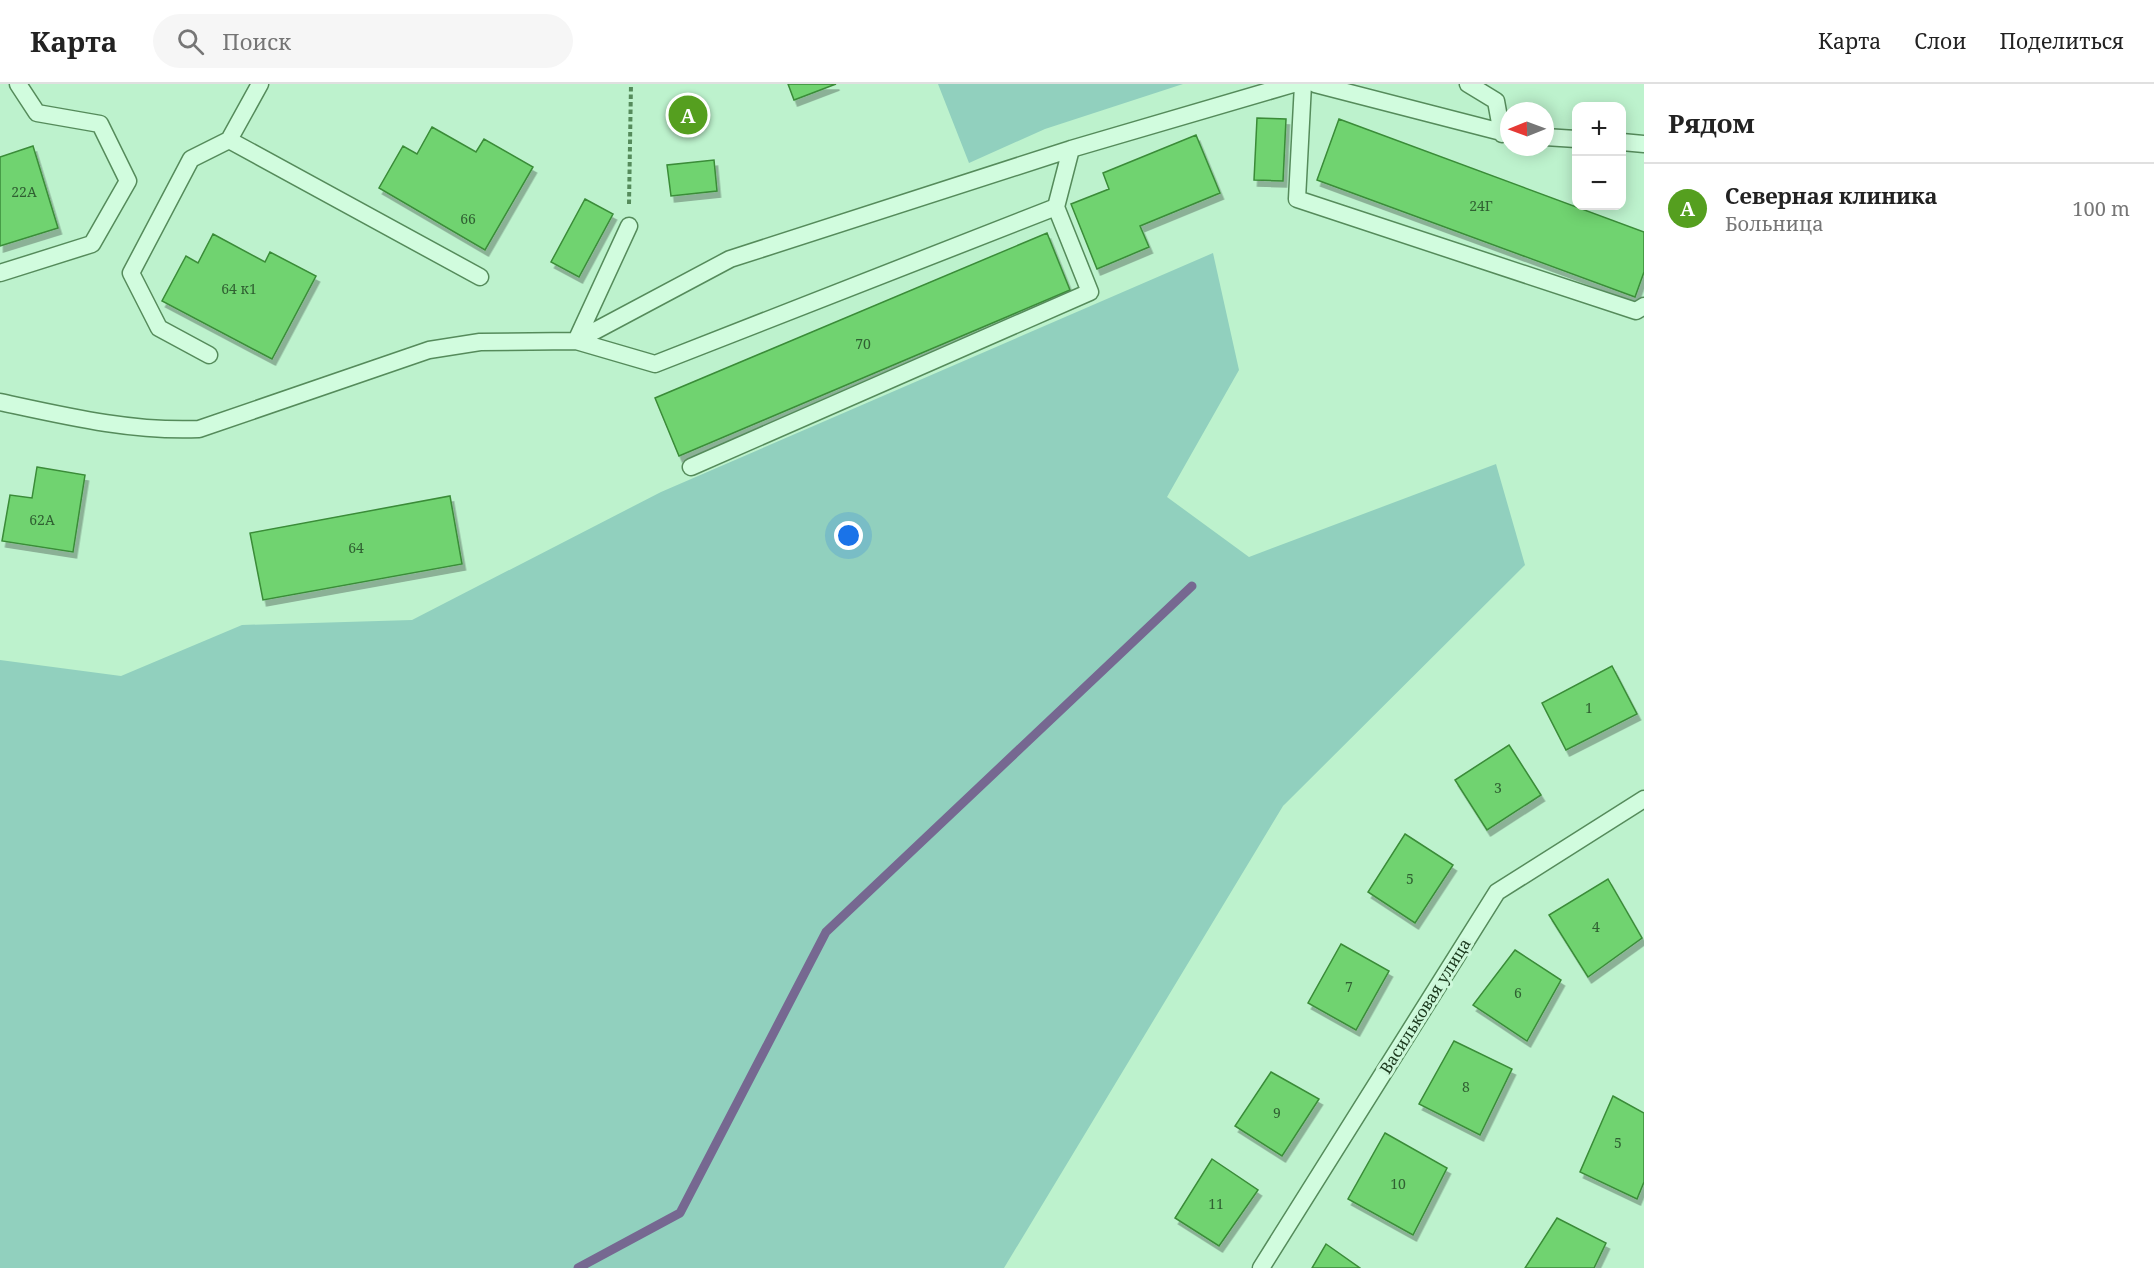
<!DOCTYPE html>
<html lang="ru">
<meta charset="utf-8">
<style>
body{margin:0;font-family:"Noto Serif",serif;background:#f6f6f6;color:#222}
.controls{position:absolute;right:18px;top:18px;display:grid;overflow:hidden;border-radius:12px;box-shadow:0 3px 15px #0003}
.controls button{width:54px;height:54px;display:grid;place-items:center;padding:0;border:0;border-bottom:2px solid #e0e0e0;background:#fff;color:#222;font:30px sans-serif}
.compass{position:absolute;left:1500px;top:18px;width:54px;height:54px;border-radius:50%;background:#fff;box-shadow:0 3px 15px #0003;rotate:269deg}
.you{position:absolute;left:849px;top:452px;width:21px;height:21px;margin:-15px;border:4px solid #fff;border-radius:50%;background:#1a73e8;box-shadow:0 0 0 9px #1a73e833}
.badge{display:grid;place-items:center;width:39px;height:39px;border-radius:50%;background:#559f1f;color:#fff;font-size:20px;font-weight:700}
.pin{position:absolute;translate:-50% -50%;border:3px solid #fff;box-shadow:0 2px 6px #0006}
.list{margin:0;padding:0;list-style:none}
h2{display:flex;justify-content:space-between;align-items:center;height:78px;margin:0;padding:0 24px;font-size:26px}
h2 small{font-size:20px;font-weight:400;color:#767676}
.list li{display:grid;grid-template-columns:39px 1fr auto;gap:18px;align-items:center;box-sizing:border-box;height:90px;padding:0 24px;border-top:2px solid #e0e0e0}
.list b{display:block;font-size:22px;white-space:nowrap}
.list p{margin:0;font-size:20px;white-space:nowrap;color:#767676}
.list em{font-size:20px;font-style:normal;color:#767676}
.icon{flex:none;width:33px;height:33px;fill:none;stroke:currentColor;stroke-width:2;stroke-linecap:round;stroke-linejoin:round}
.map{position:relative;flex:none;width:1644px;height:1184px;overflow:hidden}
header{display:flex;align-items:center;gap:36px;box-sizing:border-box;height:84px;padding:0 30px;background:#fff;border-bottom:2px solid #e0e0e0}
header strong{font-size:28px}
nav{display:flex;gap:33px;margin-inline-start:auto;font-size:21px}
.search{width:420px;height:54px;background:#f6f6f6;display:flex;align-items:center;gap:15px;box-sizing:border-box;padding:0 21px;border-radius:33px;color:#767676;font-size:22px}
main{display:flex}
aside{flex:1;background:#fff}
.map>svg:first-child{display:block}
.green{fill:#91d0be}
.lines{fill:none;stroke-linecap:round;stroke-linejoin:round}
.stream{stroke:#766891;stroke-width:9}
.building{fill:#70d370;stroke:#3a8c38;stroke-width:1.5;filter:url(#shadow)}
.lane-casing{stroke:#558b5b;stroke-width:19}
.path{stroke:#558b5b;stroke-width:4;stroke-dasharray:4.5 3;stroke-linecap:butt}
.lane{stroke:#d1fcde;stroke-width:16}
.labels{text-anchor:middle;stroke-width:6;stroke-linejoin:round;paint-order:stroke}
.number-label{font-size:14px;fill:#306032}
.street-label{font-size:16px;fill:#1b391d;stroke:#cdf8da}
</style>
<header>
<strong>Карта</strong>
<div class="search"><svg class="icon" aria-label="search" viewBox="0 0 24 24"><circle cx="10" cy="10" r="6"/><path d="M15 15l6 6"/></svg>Поиск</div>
<nav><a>Карта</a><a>Слои</a><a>Поделиться</a></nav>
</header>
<main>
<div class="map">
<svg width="1644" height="1184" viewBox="0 0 1644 1184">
<defs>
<filter id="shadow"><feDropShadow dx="3.5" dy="6" stdDeviation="0" flood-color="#0004"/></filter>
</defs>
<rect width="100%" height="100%" fill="#bdf2cd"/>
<!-- green -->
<path class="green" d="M938,0h245l-138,45 -76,34z
M1213,169l26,117 -72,127 82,60 247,-93 29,101 -242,241 -279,462h-1004v-608l121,16 121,-51 170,-5 249,-128z"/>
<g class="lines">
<!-- stream -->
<path class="stream" d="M578,1184l102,-55 146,-281 366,-346"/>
</g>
<!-- building -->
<path class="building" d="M788,0h48l-42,16z
M1257,34l29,1 -3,62 -29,-1z
M1339,35l305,113v40l-9,25 -318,-117z
M432,43l44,25 8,-13 49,28 -48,83 -106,-62 24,-42 14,8z
M1196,51l24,58 -80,33 9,21 -52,22 -26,-65 38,-15 -6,-16z
M33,62l25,82 -58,18v-89z
M714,76l3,31 -46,5 -4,-31z
M585,115l28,15 -34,63 -28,-15z
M1047,149l23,57 -391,166 -24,-58z
M213,150l52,28 5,-10 46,24 -44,83 -110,-58 24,-45 12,7z
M37,383l48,8 -12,77 -71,-11 8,-46 22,3z
M450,412l12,68 -199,36 -13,-67z
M1612,582l25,48 -71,36 -24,-47z
M1509,661l32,50 -54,35 -32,-50z
M1405,750l48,31 -38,58 -47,-31z
M1608,795l34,59 -54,39 -39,-62z
M1341,860l48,27 -33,59 -48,-27z
M1515,866l46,30 -34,61 -54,-36z
M1454,957l58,28 -32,66 -61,-31z
M1271,988l48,27 -37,57 -47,-30z
M1613,1012l31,17v69l-7,17 -57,-27z
M1385,1049l62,35 -34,67 -65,-36z
M1212,1075l46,31 -39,56 -44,-28z
M1557,1134l49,25 -12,25h-69z
M1326,1160l34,24h-48z"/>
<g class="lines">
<!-- lane casing -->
<g class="lane-casing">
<path id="lane" d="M1303,0l-6,115 339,112 8,-5
M1315,0l194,50
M1468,0l28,17 6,33
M1545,53l31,2
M229,56l251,137
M1622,58l22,2
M629,142l-53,115 79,23 401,-157 15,-58
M0,189l92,-29 36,-63 -28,-57 -63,-11 -19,-29
M209,271l-50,-27 -28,-55 60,-114 38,-19 31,-56
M0,318c65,14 132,30 199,27l230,-79 51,-8 96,-1 154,-82 341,-110 222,-65
M691,383l399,-175 -34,-85
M1261,1184l236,-376 147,-93"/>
</g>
<!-- path -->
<path class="path" d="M629,120l2,-120"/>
<!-- lane -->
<use href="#lane" class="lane"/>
</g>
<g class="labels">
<!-- number labels -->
<g class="number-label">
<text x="24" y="113">22А</text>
<text x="1481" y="127">24Г</text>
<text x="468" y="140">66</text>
<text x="239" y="210">64 к1</text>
<text x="863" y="265">70</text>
<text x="42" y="441">62А</text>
<text x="356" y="469">64</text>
<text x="1589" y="629">1</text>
<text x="1498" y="709">3</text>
<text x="1410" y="800">5</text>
<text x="1596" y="848">4</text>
<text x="1349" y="908">7</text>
<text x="1518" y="914">6</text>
<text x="1466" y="1008">8</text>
<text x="1277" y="1034">9</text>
<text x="1618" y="1064">5</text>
<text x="1398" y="1105">10</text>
<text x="1216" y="1125">11</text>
</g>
<!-- street labels -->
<g class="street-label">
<text transform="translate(1425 922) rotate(-58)" y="6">Васильковая улица</text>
</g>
</g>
</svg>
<div class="controls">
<button>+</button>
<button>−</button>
</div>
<svg class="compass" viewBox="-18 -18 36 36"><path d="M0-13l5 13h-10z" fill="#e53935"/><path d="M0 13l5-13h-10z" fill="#767676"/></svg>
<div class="you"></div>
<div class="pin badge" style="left:688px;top:31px">A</div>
</div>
<aside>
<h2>Рядом<small></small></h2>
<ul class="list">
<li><span class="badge">A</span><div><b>Северная клиника</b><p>Больница</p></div><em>100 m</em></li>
</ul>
</aside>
</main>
